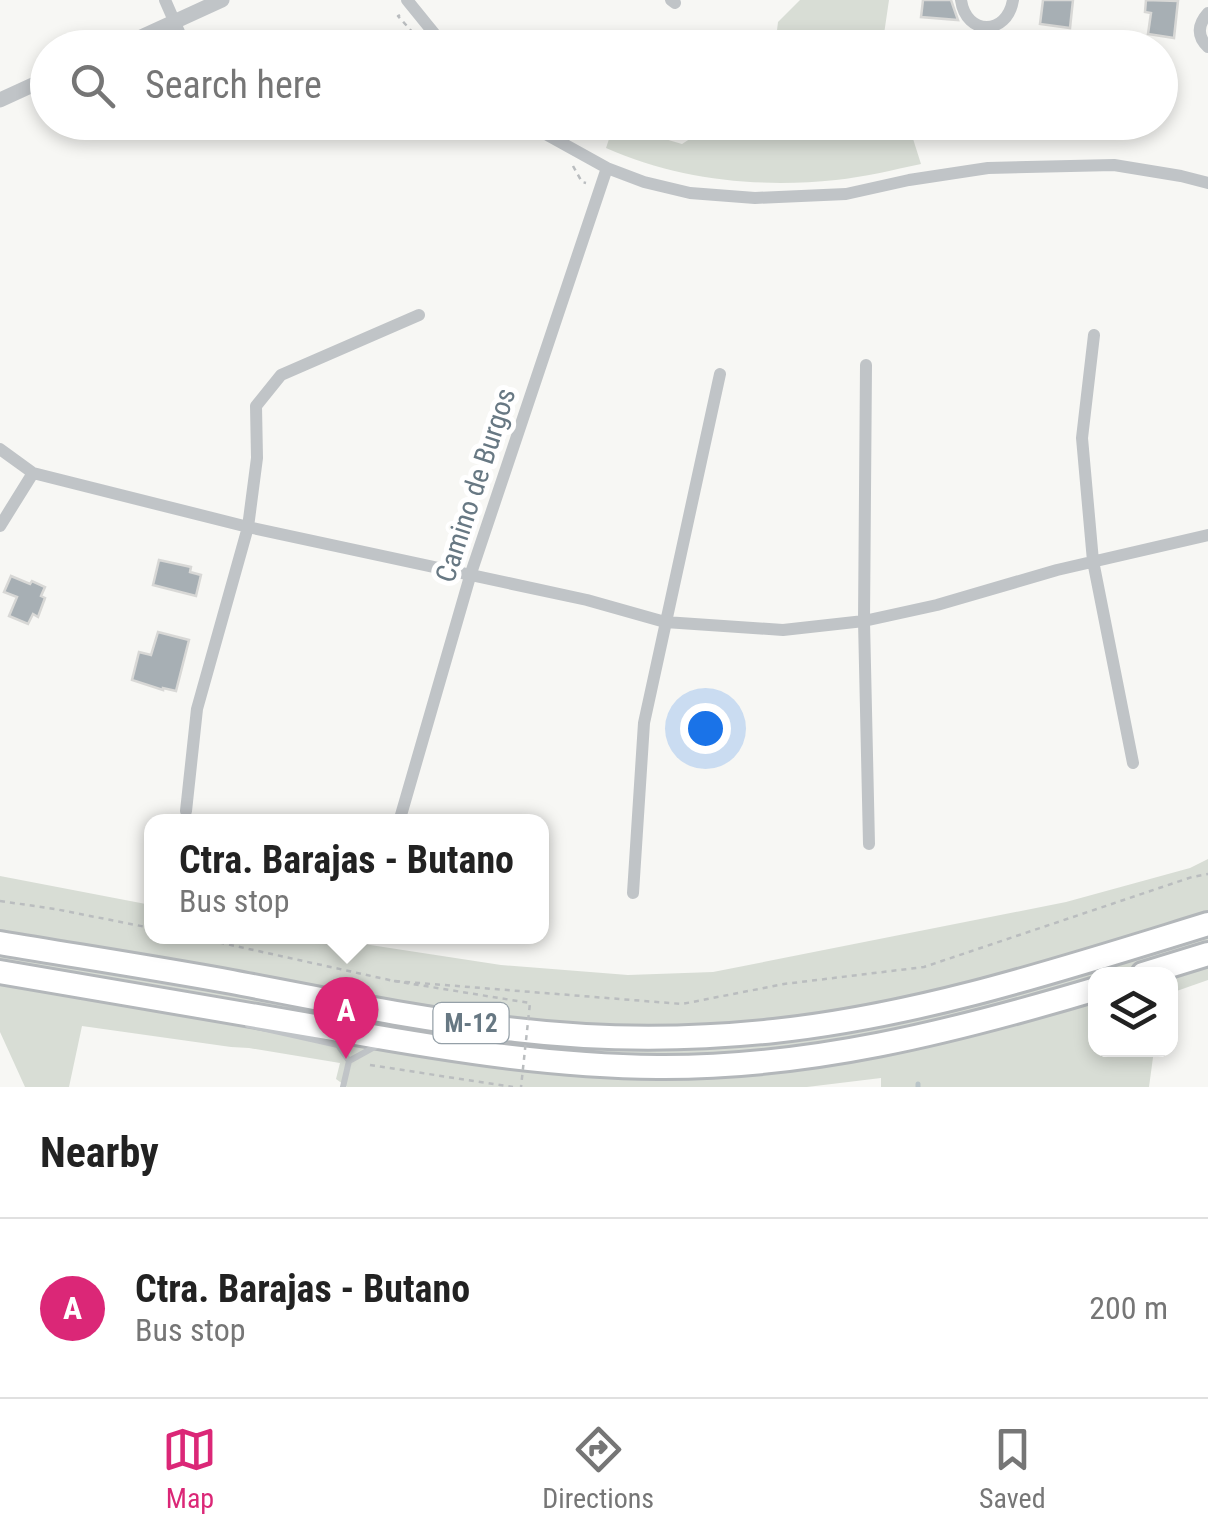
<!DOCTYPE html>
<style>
body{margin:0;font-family:"Roboto Condensed",sans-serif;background:#f6f6f6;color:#222}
.controls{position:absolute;right:30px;bottom:30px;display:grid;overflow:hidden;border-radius:20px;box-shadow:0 5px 15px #0003}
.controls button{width:90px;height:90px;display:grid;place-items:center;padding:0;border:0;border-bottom:2px solid #e0e0e0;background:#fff;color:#222;font:50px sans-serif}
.you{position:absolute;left:705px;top:728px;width:35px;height:35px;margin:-25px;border:8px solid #fff;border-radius:50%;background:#1a73e8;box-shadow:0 0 0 15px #1a73e833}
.badge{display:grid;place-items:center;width:65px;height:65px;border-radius:50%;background:#db2777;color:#fff;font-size:32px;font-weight:700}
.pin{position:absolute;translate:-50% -82px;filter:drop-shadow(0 2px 5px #0008)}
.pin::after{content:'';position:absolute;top:52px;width:35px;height:30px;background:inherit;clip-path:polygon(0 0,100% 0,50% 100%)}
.popup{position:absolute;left:144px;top:814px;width:405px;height:130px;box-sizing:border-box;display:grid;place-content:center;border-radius:20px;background:#fff;filter:drop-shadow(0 2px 8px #0005);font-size:32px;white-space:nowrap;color:#767676}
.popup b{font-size:38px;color:#222}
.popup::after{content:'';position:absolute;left:50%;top:100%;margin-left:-20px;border:20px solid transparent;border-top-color:#fff}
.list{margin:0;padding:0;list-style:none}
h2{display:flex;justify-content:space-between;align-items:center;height:130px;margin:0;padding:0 40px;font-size:42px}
h2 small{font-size:32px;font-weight:400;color:#767676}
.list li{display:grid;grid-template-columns:65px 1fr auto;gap:30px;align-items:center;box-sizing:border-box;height:180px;padding:0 40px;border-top:2px solid #e0e0e0}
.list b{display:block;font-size:38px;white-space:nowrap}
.list p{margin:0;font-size:32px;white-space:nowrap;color:#767676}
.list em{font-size:32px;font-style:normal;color:#767676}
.icon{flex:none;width:55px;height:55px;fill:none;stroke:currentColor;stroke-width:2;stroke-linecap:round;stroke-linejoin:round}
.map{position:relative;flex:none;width:1208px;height:1087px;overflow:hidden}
.search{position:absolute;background:#fff;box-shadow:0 5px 15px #0003;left:30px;right:30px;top:30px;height:110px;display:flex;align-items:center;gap:25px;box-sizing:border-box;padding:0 35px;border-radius:55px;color:#767676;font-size:38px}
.sheet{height:310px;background:#fff}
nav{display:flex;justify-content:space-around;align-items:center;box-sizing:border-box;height:140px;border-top:2px solid #e0e0e0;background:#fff;font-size:28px;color:#767676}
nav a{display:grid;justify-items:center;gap:5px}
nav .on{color:#db2777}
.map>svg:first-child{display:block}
.green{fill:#d8ddd5}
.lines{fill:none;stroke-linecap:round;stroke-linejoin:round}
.stream{stroke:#b9c4c8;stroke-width:5}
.building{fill:#a7afb4;stroke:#d8d8d6;stroke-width:2.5}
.motorway-casing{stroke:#b3b7ba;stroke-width:28}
.path{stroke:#babdbf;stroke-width:2.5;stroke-dasharray:5 5;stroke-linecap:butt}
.service{stroke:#c0c4c7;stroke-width:6}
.minor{stroke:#c0c4c7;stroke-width:12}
.tertiary{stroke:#c0c4c7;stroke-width:15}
.motorway{stroke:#fff;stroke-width:22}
.path-bridge{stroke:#babdbf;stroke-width:2.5;stroke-dasharray:5 5;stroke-linecap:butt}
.labels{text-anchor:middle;stroke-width:10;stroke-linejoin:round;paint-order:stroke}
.shield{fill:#fff;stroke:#95a0a8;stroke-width:2.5}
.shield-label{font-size:25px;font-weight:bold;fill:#677883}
.street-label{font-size:28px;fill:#677883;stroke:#fff}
</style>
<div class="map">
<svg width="1208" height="1087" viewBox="0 0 1208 1087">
<rect width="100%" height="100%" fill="#f7f7f4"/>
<!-- green -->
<path class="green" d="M800,0h89l-6,41 2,6h-110l3,-25z
M716,122l192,1 13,41c-28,6 -57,13 -85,16 -78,8 -158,0 -230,-32l8,-24 68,20z
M1208,859v121l-37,13 -1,-19h-74v76h58l-5,37h-268v-9l-74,9h-460l-11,-8 4,-16 -91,-15 -18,-1 -149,-21 -13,61h-44l-25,-55v-156l151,29v31l167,1 183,28 127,10 85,-3 353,-70 124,-34z"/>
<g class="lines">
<!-- stream -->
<path class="stream" d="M918,1087v-3"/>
</g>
<!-- building -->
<path class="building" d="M923,0h28l7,20 -37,-3z
M1043,0h30l-3,28 -30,-4z
M1146,0l32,1 -4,37 -26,-4 3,-21 -6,-1z
M159,560l32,7 -1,5 11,3 -5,21 -43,-11z
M11,576l19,8 2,-3 13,6 -4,9 4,2 -7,19 -5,-3 -5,10 -19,-8 8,-19 -13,-5z
M158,632l31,8 -13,51 -13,-3v2l-31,-10 7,-28 12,3z"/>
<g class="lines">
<!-- motorway casing -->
<g class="motorway-casing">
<path id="motorway" d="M0,943c77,13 155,25 232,39 94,18 189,38 284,48 85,10 173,10 258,1 149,-16 291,-63 434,-107
M0,972c107,18 214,36 321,55 111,20 223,39 337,40 151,1 294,-35 438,-78
M1143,974l65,-20"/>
</g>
<!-- path -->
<path class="path" d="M400,15l-2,1 17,19
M499,122l11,8
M573,166l9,16 4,1
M0,901l55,8 96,19
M190,936l204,45 288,23 102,-20 140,-17 268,-90 16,-3
M370,1065l143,22"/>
<!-- service -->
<path class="service" d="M248,1025l90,20 11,16 -6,26
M349,1061l29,-16"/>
<!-- minor -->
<path class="minor" d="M165,0l21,48
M407,0l39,48
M671,0l4,3
M961,0c5,36 46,36 52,0
M1208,13c-10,11 -12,23 0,34
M219,122l5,11
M524,122l83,46 37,14 46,11 65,5 91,-4 63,-14 79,-12 126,-3 67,11 27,7
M1094,335l-12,103 11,123 40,202
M866,365l-2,256 5,223
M0,449l33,24 215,54 339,73 78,22 118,8 81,-9 73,-16 120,-35 151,-35
M0,526l33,-53
M186,811l11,-102 51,-182 9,-69 -1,-52 25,-31 138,-60
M399,822l72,-249 136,-405
M633,893l11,-170 76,-349"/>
<!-- tertiary -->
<path class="tertiary" d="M117,48l105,-48
M0,100l48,-22"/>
<!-- motorway -->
<use href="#motorway" class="motorway"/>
<!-- path-bridge -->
<path class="path-bridge" d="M394,981l136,22 -9,84"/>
</g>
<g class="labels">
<!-- shield labels -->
<rect class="shield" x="433.5" y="1003" width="75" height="40" rx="8"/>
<g class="shield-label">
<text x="471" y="1032">M-12</text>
</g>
<!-- street labels -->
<g class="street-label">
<text transform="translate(475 485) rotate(-72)" y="10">Camino de Burgos</text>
</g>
</g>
</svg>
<div class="controls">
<button><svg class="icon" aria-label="layers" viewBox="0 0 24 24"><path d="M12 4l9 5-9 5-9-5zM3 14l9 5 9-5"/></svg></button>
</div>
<div class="you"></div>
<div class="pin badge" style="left:346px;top:1059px">A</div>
<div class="popup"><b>Ctra. Barajas - Butano</b>Bus stop</div>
<div class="search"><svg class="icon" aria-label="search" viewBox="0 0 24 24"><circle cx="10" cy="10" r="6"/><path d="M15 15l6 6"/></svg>Search here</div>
</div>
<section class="sheet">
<h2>Nearby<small></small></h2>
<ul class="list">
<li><span class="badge">A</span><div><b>Ctra. Barajas - Butano</b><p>Bus stop</p></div><em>200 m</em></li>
</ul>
</section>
<nav>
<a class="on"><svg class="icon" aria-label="map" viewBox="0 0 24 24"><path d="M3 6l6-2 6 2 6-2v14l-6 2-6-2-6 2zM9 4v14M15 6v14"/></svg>Map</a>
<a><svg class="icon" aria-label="directions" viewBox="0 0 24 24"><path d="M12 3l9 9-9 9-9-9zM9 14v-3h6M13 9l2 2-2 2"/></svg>Directions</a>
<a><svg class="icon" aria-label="saved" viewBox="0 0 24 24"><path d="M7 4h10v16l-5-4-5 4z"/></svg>Saved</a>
</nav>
